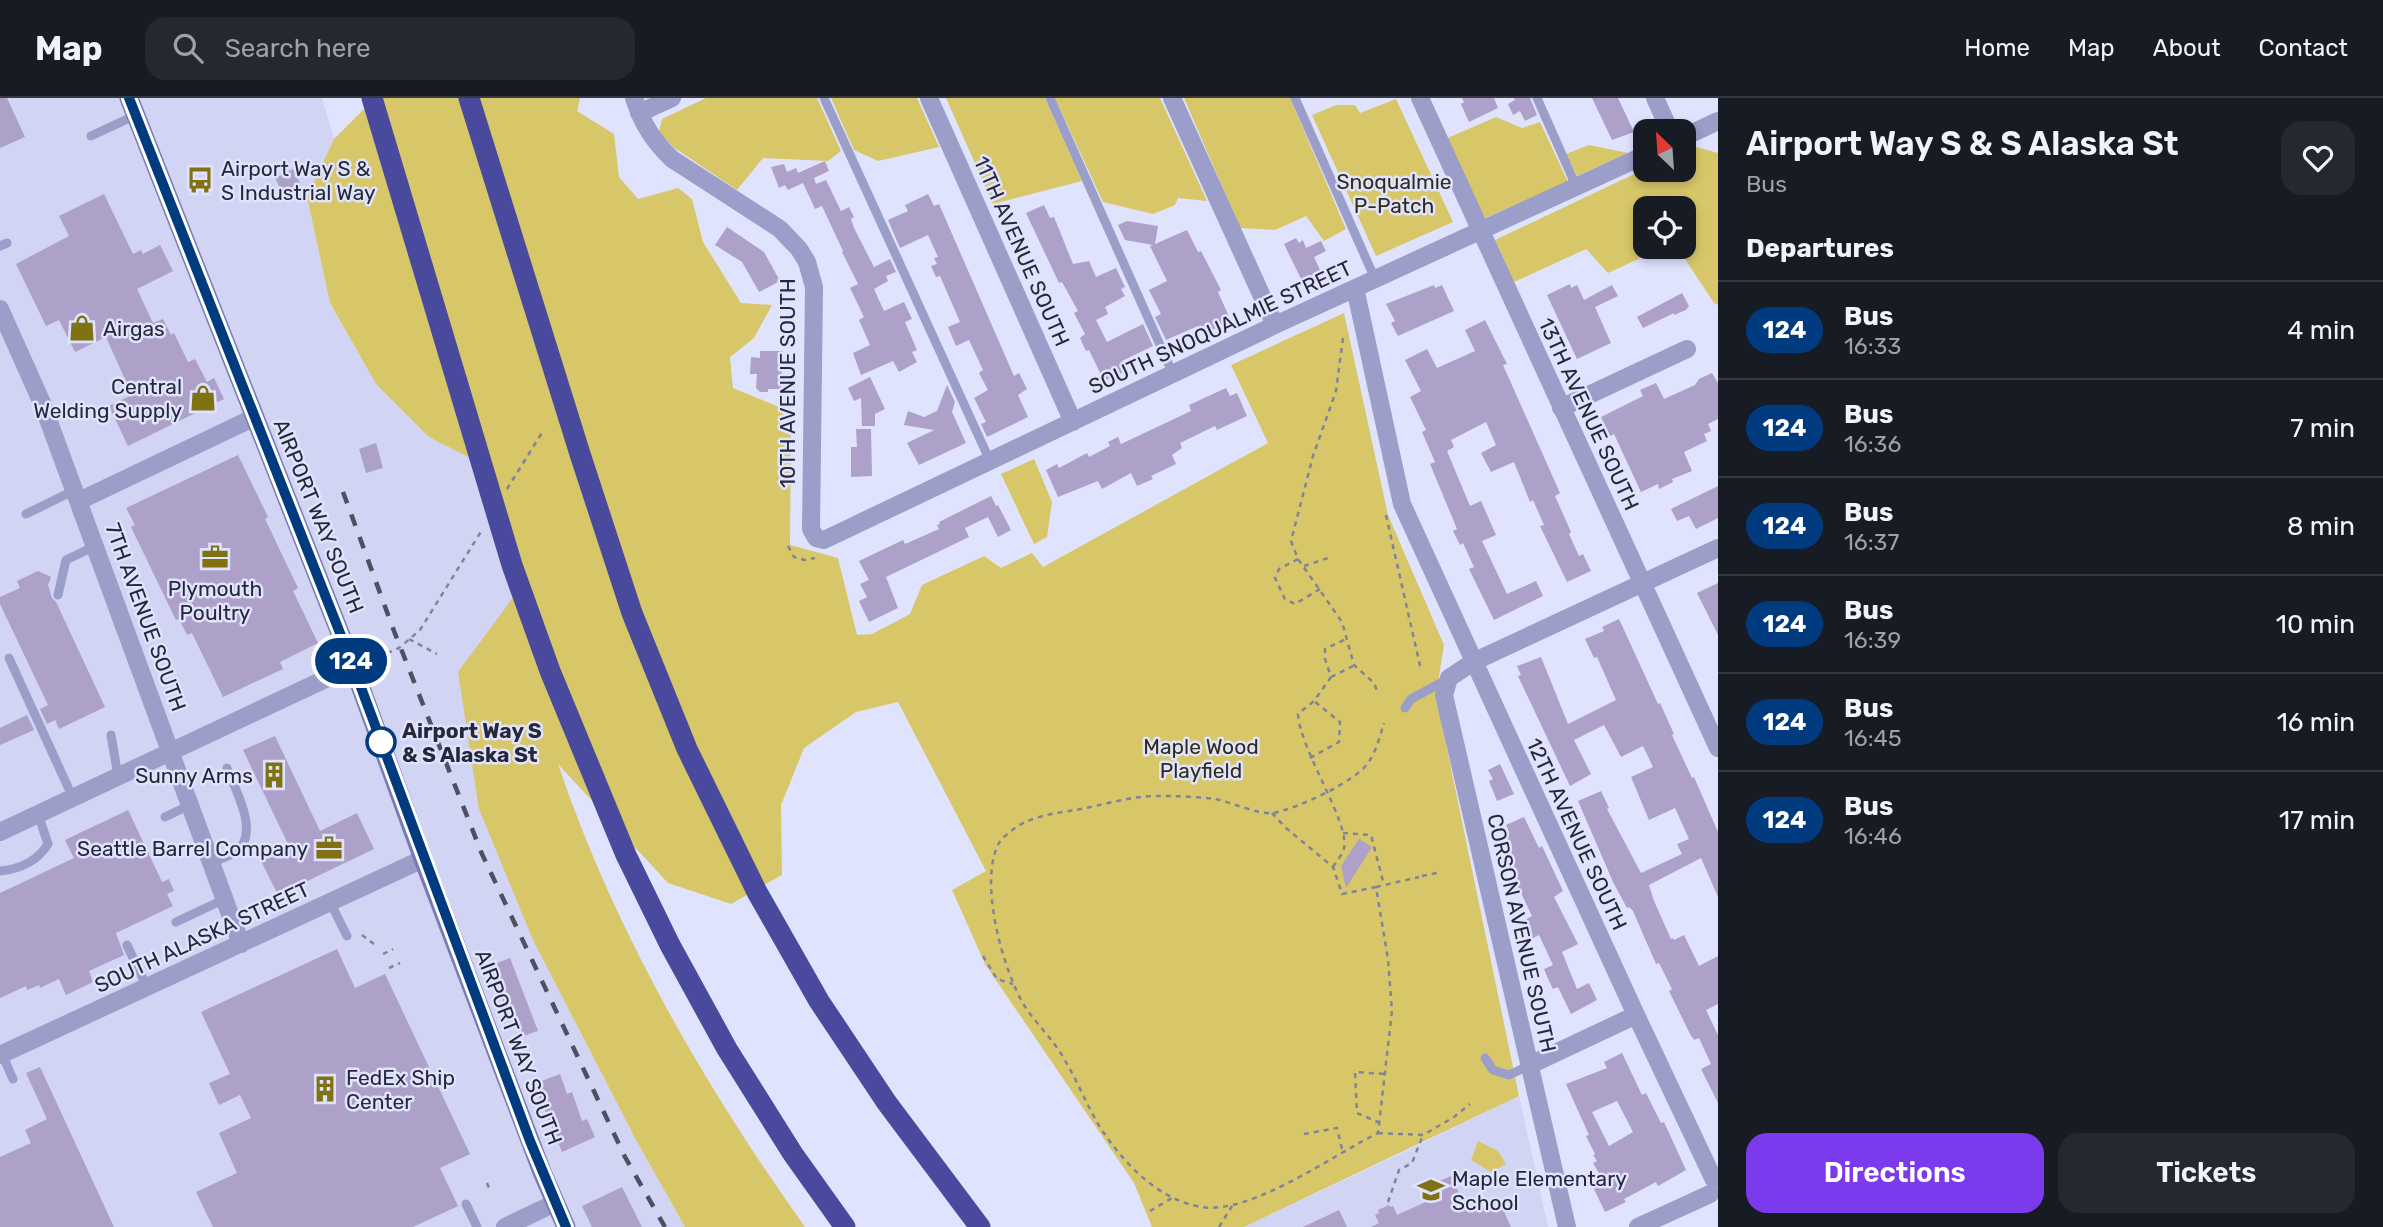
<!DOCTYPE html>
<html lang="en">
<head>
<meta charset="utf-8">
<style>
	:root { --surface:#171b24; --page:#242831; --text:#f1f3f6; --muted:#9ea1a6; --line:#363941; --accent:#7c3aed }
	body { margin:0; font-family:Rubik,sans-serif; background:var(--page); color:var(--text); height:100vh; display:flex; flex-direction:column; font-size:26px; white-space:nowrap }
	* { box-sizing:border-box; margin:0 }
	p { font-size:23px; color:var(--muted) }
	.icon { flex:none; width:38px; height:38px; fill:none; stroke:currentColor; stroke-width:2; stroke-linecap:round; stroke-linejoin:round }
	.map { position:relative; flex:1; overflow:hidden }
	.side { display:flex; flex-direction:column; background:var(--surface); width:665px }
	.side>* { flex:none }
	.badge { padding:0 14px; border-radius:23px; font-size:24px; line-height:46px }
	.needle { width:46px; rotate:335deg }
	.controls { position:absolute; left:1633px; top:21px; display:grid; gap:14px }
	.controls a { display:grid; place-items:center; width:63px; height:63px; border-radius:14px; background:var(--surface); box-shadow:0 4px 10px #0003; font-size:35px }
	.map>.badge { position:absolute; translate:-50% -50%; box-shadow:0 0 0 4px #fff }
	h2 { padding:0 28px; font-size:26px; line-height:63px }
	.round { display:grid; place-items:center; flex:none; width:74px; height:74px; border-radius:21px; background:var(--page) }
	.headline { display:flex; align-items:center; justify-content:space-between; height:119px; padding:0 28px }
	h1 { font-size:33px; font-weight:600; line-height:52px }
	.button { display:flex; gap:14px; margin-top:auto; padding:14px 28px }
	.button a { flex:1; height:80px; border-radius:21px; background:var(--accent); color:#fff; font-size:28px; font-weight:600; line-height:80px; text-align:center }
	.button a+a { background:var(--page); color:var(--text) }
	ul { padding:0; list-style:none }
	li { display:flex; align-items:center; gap:21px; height:98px; padding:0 28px; border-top:2px solid var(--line) }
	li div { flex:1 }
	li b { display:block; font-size:26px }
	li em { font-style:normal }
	li .badge { min-width:77px; font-weight:700; text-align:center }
	header { display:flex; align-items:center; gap:42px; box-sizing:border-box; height:98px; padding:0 35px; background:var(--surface); border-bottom:2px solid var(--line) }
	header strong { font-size:33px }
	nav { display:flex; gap:38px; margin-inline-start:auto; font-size:24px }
	.search { width:490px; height:63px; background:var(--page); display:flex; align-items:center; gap:18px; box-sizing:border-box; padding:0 24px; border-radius:21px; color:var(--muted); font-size:26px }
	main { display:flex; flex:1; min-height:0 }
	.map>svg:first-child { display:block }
</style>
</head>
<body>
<header>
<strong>Map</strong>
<div class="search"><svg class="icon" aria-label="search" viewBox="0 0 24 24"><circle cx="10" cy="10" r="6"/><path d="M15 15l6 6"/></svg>Search here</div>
<nav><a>Home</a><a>Map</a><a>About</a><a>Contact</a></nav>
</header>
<main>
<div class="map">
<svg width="1718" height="1129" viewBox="0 0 1718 1129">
	<rect width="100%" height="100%" fill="#e0e3fe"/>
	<path fill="#d1d4f2" d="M0,0H322L334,41L307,99L330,206L376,286L429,339L490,370L526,482L533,842L636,1042L685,1129H0Z
		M1519,998L1548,1129H1244L1402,1055Z"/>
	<path fill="#d7c769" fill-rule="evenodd" d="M375,0H580L577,13L614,36L619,79L638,101L678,90L692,101L703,144L741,205L772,207L754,240L730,259L733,290L791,314L790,447L838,460L857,537L872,536L910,516L922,487L984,458L1001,470L1032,455L1043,469L1268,345L1231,267L1344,215L1388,417L1444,547L1436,598L1519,998L1244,1129H1152L1134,1085L985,866L952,792L986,773L898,604L856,614L804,650L781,707L782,777L731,806L668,785L558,666C614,832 704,987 805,1129H685L636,1042L533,842L479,711L458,574L526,482L490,370L429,339L376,286L330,205L307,99L334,41Z
		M706,0H817L841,53L828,63L763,60L737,92L673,49L659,34L662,21Z
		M831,0H917L939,49L878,63L854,52Z
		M946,0H1045L1082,83L993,106Z
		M1055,0H1160L1207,103L1178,100L1175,107L1153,116L1103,104Z
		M1184,0H1290L1346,131L1324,143L1306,118L1275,132L1240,130Z
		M1396,1L1453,124L1376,158L1312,17L1336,7H1355L1360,15Z
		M1496,19L1522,30L1540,24L1568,84L1481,122L1443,42Z
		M1589,47L1628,55L1577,78L1566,56Z
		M1693,48L1718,55V207L1714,205L1681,155L1660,151L1608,175L1586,151L1514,184L1495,142L1645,71L1684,72V53ZM1645,110H1684V149H1645Z
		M1034,361L1052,404L1047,439L1034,446L1001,376Z
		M1478,1043L1498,1053L1506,1066L1491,1074L1471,1062Z"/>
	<path fill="#ada0c9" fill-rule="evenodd" d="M0,0H7L25,39L0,50Z
		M1462,0H1494L1498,10L1469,24L1461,6L1464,4Z
		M1514,0H1530L1537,17L1525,23L1520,13L1513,17L1508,6L1515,2Z
		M1592,0H1618L1634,34L1612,42Z
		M825,63L829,73L814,80L816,86L826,82L841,113L849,109L854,119L851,121L854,130L874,169L890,161L896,174L886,178L888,183L874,191L884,213L904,204L912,221L905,224L917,252L912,254L917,264L899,274L893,263L861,277L853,255L870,247L859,222L864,219L850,190L858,186L842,154L843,153L822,108L815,111L803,85L788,92L785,87L779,90L771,69L784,66L787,74L796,70L798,75Z
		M293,71L301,87L283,96L275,80Z
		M104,96L133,156L141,152L143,156L160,147L173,173L137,191L153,225L163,221L171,237L174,235L188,264L195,261L207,284L214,280L224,301L128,348L109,308L132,297L106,239L75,254L59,222L46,228L16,166L69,138L59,118Z
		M928,96L934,108L939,106L1014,278L1019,275L1027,291L1018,297L1028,319L987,339L981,326L986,324L974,300L988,292L979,275L983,272L969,242L956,248L948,229L960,224L940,178L936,179L931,168L937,166L934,160L938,159L928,137L900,150L888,122L908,113L905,107Z
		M1044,107L1050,120L1054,119L1073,166L1089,163L1096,179L1116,170L1125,189L1121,191L1125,198L1105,209L1108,216L1096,222L1107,244L1143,226L1153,248L1122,263L1126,273L1104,283L1089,252L1086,253L1080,240L1085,236L1074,215L1078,213L1062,184L1059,185L1026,115Z
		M1127,123L1158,128L1155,146L1187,132L1198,154L1201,153L1221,192L1218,194L1231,223L1204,236L1198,228L1166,242L1155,219L1161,216L1149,192L1167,183L1150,148L1153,147L1125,142L1118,127Z
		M727,129L764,154L780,183L759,194L742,164L715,147Z
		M1296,140L1299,145L1303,142L1306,150L1321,143L1326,153L1314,159L1325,183L1306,191L1284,146Z
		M1570,186L1571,190L1577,187L1584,202L1612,187L1618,198L1595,209L1611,245L1577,261L1547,197Z
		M1434,187L1435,190L1442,187L1454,213L1398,238L1391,225L1395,223L1386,206Z
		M1682,195L1689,208L1686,212L1674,217V215L1643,230L1637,219Z
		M1485,222L1507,266L1503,267L1560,395L1555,398L1571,434L1569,436L1579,458L1583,456L1591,473L1567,484L1540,428L1544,427L1533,402L1530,404L1514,364L1491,374L1481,355L1496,347L1486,324L1451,342L1454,349L1447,353L1470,408L1481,403L1496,437L1482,443L1507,496L1536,483L1543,498L1494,522L1469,471L1474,469L1463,445L1460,447L1453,433L1457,431L1430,366L1435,364L1422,334L1426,332L1410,299L1421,293L1405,262L1427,251L1437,270L1475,253L1465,232Z
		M760,253H783L781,291H768V294H760L756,290L757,276H750L751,259L760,260Z
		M1712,275L1718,285V321L1708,326L1711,333L1704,336L1707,343L1684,354L1692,373L1672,381L1673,384L1659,391L1658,386L1641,394L1614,336L1610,338L1601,319L1643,298L1640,292L1656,285L1664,301L1695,287L1699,281Z
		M870,279L885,311L875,316V328H862L861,300L854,303L848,290Z
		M947,287L955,304L952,314L966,345L919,367L907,345L934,332L904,327L908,313L924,319L937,313Z
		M1226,290L1230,298L1237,295L1247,318L1217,332L1215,328L1180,345L1182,350L1172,357L1176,366L1151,378L1153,381L1137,388L1131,375L1102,391L1098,383L1058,399L1046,372L1057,366L1059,370L1087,355L1089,359L1110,348L1108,344L1118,339L1121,346L1191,313L1189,307Z
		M856,331H871L872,378L851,379V349H857Z
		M376,345L383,370L366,375L359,351Z
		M238,357L268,419L265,421L298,490L293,493L318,545L280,564L283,571L223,599L192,535L187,537L179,521L176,522L131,429L135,427L126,410Z
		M1718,388V420L1696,431L1689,418L1677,423L1671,411Z
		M991,398L996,408L998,407L1011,432L998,439L988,419L965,430L969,439L886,479L898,510L869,524L859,503L867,499L860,486L869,482L859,463L903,442L905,446L939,431L937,427L940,426L939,424Z
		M38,473L51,479L48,487L52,500L56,504L105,609L59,631L55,622L47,626L40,611L48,607L0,506V499L20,490L17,483Z
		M1718,485V537L1697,495Z
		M1619,521L1658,606L1660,605L1674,636L1672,637L1692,680L1694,679L1718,734V799L1701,760L1649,787L1654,803L1671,841L1673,840L1674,842L1684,837L1699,868L1718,858V906L1706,912L1718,937V1005L1701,971L1711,966L1699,940L1694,942L1690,936L1669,893L1672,891L1659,865L1656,866L1633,813L1629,809L1627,810L1613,784L1578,703L1601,693L1609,710L1607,711L1641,775L1682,756L1677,746L1689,741L1675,710L1649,722L1631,679L1653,669L1643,648L1621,659L1604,627L1574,642L1591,676L1570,688L1518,578L1521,577L1517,568L1541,559L1568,626L1616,602L1597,559L1594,560L1585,541L1604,533L1602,529Z
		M27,617L34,632L0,647V630Z
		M275,638L320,733L357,715L374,751L278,797L260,761L289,748L243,652Z
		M1500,666L1514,696L1497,703L1489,683L1493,681L1488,672Z
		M128,712L162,784L169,781L174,793L167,796L173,808L116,835L124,857L89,873L93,884L66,897L59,881L40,890L39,887L27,892L26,888L0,900V795L74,760L65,742Z
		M1524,719L1539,750L1542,748L1563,793L1554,799L1578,846L1562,854L1577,891L1589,885L1597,902L1571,916L1558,889L1553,891L1549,883L1544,871L1553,867L1539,837L1526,844L1522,832L1526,830L1523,823L1532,818L1507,766L1514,763L1502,738L1509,734L1506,727Z
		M1359,741L1372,749L1346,790L1341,768Z
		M337,851L355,890L385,876L470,1056L440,1070L458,1108L413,1129H213L196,1094L237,1075L219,1035L251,1020L240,997L219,1007L209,985L230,976L201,914Z
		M510,860L538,933L523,938L511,906L505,908L489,868Z
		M1622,955L1642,997L1646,995L1661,1025L1664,1024L1686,1072L1658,1088L1656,1084L1624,1101L1626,1104L1605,1114L1593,1089L1604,1084L1593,1065L1597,1063L1593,1057L1595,1056L1586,1038L1589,1037L1566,986L1607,970L1604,964ZM1617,1003L1633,1034L1609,1048L1592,1014Z
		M40,969L114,1129H0V1059L31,1045L25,1032L47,1021L26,975Z
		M560,976L567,996L572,994L582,1023L587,1021L595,1039L562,1054L534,986Z
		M1451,1078L1467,1112L1481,1105L1485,1113L1500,1105L1511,1129H1371L1379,1125L1375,1117L1379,1115L1378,1112L1389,1107L1390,1109L1393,1108L1397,1117L1441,1097L1435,1085Z
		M622,1089L642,1129H592L582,1108Z
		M1339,1112L1347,1129H1303Z"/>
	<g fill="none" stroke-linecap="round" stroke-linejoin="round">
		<path stroke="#818499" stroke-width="2.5" stroke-dasharray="5 5" stroke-linecap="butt" d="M1343,240L1336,293L1313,358L1291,443L1298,461L1342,524L1354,567L1374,585L1377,593
			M507,391L543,333
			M1386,417L1421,572
			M788,448L794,459L805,462L815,460
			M1298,461L1279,471L1275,480L1285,501L1295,506L1320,491
			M1304,468L1331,459
			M409,541L437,556
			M378,559L399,550L420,532L482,432
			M1331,579L1353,568
			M1310,660L1339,644L1340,624L1314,603
			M1272,715L1286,730L1333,769L1342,796L1376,789L1388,861L1392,913L1378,1035C1333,1057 1251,1117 1201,1109C1157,1101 1125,1066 1101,1031C1087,1008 1077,982 1063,959C1052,940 1035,925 1024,907C1003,872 978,783 999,745C1001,741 1006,737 1010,734C1026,719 1055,715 1076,712C1104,707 1133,697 1161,698C1179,698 1198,699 1215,701C1231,704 1259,717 1273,715C1296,711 1355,684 1368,665C1376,654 1380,638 1384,625
			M1343,735L1371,737L1384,787
			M1333,769C1336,764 1343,756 1344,750C1350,725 1300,652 1298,616L1314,603L1331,579L1325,561V551L1346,541
			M1422,778L1441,774
			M1376,789L1419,779
			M362,837L374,846
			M383,856L393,851
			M983,858L997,881L1013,886
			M389,870L400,865
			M1380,1025L1357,1015L1355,974L1385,976
			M1378,1035L1423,1037L1454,1019L1470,1006
			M1304,1036L1337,1030L1343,1055
			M487,1085L490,1093
			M1388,1104L1399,1072L1412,1065L1423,1037
			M1150,1113L1172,1100
			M1219,1129L1232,1108"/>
		<path stroke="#9a9ec8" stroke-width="9" d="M824,0L990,363
			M1050,0L1173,276
			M1295,0L1375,181
			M1537,0L1576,88
			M91,38L136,17
			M0,148L7,145
			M26,416L75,392
			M58,497L66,462L95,448
			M9,560L73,700
			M1405,610L1411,601L1448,581
			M111,637L118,678
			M165,719L190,707
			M211,765C219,761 230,758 237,753C260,735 235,691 227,670
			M0,773C20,771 37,764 48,746L38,716
			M330,804L347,838
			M176,824L225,801
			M127,847L147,889
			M2,956L13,981
			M1485,960L1493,972L1509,977L1530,967
			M466,1106L477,1129"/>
		<path stroke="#9a9ec8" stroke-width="18" d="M634,0C642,25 653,43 672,61L780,131L799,151L807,164L814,189L811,431L816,440L824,442L1275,227L1645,57
			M929,0L1073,324
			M1172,0L1275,227
			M1420,0L1718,650
			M1655,0L1670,33
			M639,15L672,0
			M1684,39L1718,23
			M1355,190L1402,406L1636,917L1714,1082
			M0,211L42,305L241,846
			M1561,310L1687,251
			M79,403L255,319
			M0,734L353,568
			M0,957L423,761
			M1530,967L1636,917
			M505,1129L555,1105
			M1567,1129L1444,597L1449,580L1473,564L1718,450
			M1638,1129L1710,1096"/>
		<path stroke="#767bb7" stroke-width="19" d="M129,0L353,568L423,761L542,1074L566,1129"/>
		<path stroke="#49499e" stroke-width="21" d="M372,0L512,467L550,573L626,757L670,847L727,951L793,1056L845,1129
			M469,0L580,356L632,515L687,651L757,794L819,903L887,1005L980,1129"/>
		<path stroke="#4d5062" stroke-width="4.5" stroke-dasharray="12 12" stroke-linecap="butt" d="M343,394L394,533L482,756L625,1059L665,1129"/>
	</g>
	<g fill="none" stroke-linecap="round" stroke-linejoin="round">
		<g stroke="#fff" stroke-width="16">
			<path id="line" d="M129,0L353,568L530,1043L566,1129"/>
		</g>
		<use href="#line" stroke="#003b80" stroke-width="10"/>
	</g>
	<defs>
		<g id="bus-bare" transform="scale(2.1)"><path d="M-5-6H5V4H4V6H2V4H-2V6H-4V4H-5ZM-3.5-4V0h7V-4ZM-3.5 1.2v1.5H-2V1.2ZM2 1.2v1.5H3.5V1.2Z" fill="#807112" stroke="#e0e3fe" stroke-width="2.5" paint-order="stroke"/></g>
		<g id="shop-bare" transform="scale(2.1)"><path d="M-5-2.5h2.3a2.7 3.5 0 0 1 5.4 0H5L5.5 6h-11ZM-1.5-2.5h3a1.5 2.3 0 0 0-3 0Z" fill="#807112" stroke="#e0e3fe" stroke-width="2.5" paint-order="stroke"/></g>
		<g id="office-bare" transform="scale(2.1)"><path d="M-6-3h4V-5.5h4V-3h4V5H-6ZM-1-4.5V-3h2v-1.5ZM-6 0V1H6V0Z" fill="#807112" stroke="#e0e3fe" stroke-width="2.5" paint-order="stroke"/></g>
		<g id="building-bare" transform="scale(2.1)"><path d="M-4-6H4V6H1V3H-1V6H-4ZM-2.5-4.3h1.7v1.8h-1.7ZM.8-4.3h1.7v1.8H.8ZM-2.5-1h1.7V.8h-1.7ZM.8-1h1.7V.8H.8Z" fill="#807112" stroke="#e0e3fe" stroke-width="2.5" paint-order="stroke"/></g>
		<g id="school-bare" transform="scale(2.1)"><path d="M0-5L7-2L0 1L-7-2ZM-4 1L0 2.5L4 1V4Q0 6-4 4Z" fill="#807112" stroke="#e0e3fe" stroke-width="2.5" paint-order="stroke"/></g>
	</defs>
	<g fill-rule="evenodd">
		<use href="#bus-bare" x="200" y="82"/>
		<use href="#shop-bare" x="82" y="230"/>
		<use href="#shop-bare" x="203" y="300"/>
		<use href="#office-bare" x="215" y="459"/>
		<use href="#building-bare" x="274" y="677"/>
		<use href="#office-bare" x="329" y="750"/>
		<use href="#building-bare" x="325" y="991"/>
		<use href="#school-bare" x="1431" y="1092"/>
	</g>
	<circle fill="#fff" stroke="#003b80" stroke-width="3.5" cx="381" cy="644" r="14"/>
	<g text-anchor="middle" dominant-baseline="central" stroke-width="5" stroke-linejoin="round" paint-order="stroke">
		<g font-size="21" fill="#262838" stroke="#e0e3fe" text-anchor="start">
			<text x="221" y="70">Airport Way S &amp;<tspan x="221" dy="24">S Industrial Way</tspan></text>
			<text x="103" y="230">Airgas</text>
			<text x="182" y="288" text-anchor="end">Central<tspan x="182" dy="24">Welding Supply</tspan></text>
			<text x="215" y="490" text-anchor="middle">Plymouth<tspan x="215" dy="24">Poultry</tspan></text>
			<text x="253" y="677" text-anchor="end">Sunny Arms</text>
			<text x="308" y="750" text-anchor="end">Seattle Barrel Company</text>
			<text x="346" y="979">FedEx Ship<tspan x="346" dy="24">Center</tspan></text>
			<text x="1452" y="1080">Maple Elementary<tspan x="1452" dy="24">School</tspan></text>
		</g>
		<g font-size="21" fill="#302c19" stroke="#e0e3fe">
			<text x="1394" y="83">Snoqualmie<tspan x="1394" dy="24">P-Patch</tspan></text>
			<text x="1201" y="648">Maple Wood<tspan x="1201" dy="24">Playfield</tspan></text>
		</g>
		<g font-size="21" fill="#262838" stroke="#e0e3fe">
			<text transform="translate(1022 153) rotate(66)">11TH AVENUE SOUTH</text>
			<text transform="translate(1220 229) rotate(-25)">SOUTH SNOQUALMIE STREET</text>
			<text transform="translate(787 285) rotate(-90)">10TH AVENUE SOUTH</text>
			<text transform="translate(1589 316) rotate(65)">13TH AVENUE SOUTH</text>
			<text transform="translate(319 418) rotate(68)">AIRPORT WAY SOUTH</text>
			<text transform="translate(146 519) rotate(70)">7TH AVENUE SOUTH</text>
			<text transform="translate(1577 736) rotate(65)">12TH AVENUE SOUTH</text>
			<text transform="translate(1522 835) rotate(77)">CORSON AVENUE SOUTH</text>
			<text transform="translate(202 839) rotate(-25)">SOUTH ALASKA STREET</text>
			<text transform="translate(519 949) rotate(69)">AIRPORT WAY SOUTH</text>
		</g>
		<g font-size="21" font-weight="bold" fill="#262838" stroke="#e0e3fe" text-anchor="start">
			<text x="402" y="632">Airport Way S<tspan x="402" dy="24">&amp; S Alaska St</tspan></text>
		</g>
	</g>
</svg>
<div class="controls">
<a><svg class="needle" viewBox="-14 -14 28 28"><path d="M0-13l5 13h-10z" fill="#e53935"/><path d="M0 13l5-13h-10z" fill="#9ea1a6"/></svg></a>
<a><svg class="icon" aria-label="locate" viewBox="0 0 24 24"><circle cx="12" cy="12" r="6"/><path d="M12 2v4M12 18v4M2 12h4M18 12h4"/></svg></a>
</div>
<b class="badge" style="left:351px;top:563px;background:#003b80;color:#fff">124</b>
</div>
<section class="side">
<div class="headline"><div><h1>Airport Way S &amp; S Alaska St</h1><p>Bus</p></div><a class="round"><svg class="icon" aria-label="heart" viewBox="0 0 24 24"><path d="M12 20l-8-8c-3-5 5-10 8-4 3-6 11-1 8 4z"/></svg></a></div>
<h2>Departures</h2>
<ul>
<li><span class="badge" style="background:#003b80;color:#fff">124</span><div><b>Bus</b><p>16:33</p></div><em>4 min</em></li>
<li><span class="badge" style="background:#003b80;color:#fff">124</span><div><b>Bus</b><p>16:36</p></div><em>7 min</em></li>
<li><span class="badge" style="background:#003b80;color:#fff">124</span><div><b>Bus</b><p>16:37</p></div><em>8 min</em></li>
<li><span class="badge" style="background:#003b80;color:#fff">124</span><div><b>Bus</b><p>16:39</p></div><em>10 min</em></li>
<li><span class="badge" style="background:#003b80;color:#fff">124</span><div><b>Bus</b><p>16:45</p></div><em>16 min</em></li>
<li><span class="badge" style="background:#003b80;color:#fff">124</span><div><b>Bus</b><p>16:46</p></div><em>17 min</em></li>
</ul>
<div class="button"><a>Directions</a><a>Tickets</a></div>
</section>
</main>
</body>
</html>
